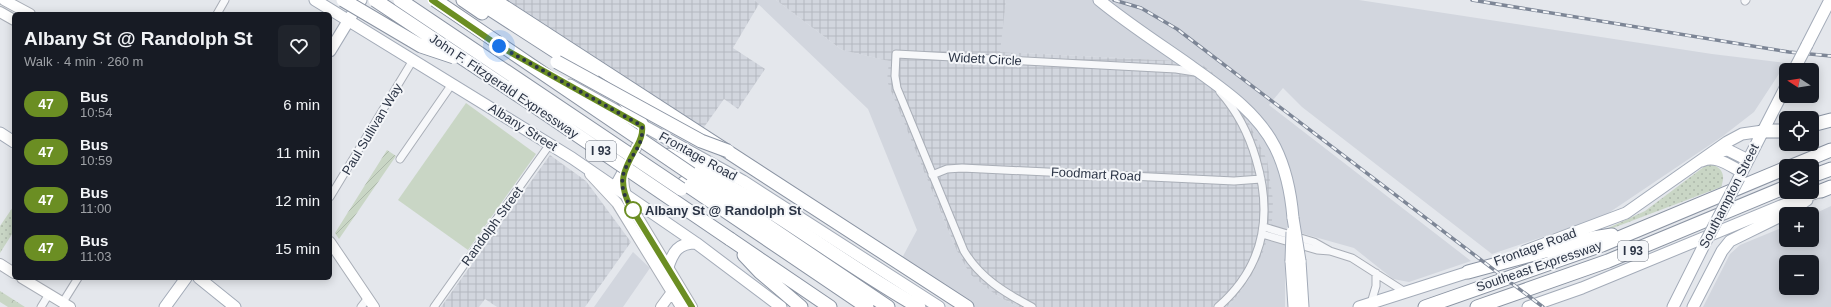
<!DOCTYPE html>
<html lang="en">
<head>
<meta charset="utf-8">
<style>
	:root { --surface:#171b24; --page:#20242c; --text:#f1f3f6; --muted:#9ea1a6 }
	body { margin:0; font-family:Helvetica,sans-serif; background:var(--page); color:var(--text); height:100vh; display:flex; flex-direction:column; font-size:15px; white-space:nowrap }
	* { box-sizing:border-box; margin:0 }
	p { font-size:13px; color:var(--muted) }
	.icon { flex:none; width:22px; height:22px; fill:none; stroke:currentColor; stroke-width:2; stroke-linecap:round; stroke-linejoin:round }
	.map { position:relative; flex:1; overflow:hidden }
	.panel { position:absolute; left:12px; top:12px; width:320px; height:268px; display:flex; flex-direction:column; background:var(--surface); border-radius:6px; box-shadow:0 2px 10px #0003 }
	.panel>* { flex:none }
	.badge { padding:0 8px; border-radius:13px; font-size:14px; line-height:26px }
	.needle { width:26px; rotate:282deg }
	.controls { position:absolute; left:1779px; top:63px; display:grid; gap:8px }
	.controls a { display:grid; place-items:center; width:40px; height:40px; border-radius:6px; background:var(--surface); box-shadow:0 2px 10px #0003; font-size:20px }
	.you { position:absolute; width:20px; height:20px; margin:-10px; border:3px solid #fff; border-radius:50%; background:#1a73e8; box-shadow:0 0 0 6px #1a73e833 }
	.map>.badge { position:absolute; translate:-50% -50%; box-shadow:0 0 0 2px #fff }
	.round { display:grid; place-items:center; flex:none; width:42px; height:42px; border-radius:6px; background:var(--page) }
	.headline { display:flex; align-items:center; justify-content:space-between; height:68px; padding:0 12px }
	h1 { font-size:19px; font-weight:800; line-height:30px }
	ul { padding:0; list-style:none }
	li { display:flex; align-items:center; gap:12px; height:48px; padding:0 12px }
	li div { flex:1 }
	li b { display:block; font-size:15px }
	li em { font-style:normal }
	li .badge { min-width:44px; font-weight:700; text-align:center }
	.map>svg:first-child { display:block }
</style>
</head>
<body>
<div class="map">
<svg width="1831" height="307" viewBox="0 0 1831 307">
	<defs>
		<pattern id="industrial-grid" width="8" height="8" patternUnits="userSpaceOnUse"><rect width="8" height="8" fill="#d2d6de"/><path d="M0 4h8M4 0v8" fill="none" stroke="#b4b8c0"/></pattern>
		<pattern id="grass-dots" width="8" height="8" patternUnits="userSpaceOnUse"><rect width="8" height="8" fill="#c9d6c5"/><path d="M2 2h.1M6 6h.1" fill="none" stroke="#adb8ab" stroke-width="1.8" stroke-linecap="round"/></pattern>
		<pattern id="park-crowns" width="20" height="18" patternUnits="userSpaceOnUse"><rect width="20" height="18" fill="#c9d6c5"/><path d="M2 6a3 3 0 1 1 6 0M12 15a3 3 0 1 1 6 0" fill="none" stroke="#adb8ab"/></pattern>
		<pattern id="garden-furrows" width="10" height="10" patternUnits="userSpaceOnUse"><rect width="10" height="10" fill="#c9d6c5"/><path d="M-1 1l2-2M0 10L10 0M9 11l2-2" fill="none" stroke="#adb8ab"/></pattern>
	</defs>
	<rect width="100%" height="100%" fill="#e4e7ec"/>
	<path fill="#d2d6de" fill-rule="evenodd" d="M754,0H776L842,50L890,61L939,208L956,249L996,295L1018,307H975L902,258L917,230L868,109Z
		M1006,0H1359L1712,54L1786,63L1754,112L1723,136L1604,216L1492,254L1302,107L1283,88L1269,105L1471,261L1409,282L1393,279L1354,248L1304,234L1287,227L1285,256V307H1227L1238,295L1251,276L1212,72L1199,62L999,52Z
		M1831,206V307H1703L1730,254L1740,245L1786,226V240H1812V215ZM1786,262H1812V288H1786Z
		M633,252L650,268L623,307H594Z"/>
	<path fill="url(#industrial-grid)" d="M501,0H754L759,4L733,48L765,69L738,109L724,99L702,130Z
		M776,0H1006L1000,52L1199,62L1212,72L1245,115L1267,160L1273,200L1272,221L1264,250L1251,276L1238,295L1227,307H1018L996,295L970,274L956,249L887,81L889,61L842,50Z
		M550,155L586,181L631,242L585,307H497L485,299L479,307H441Z"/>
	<path fill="url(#grass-dots)" d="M1710,164C1722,167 1726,175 1721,187L1605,231L1604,230L1645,211L1705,166Z
		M13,207L14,231L0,253V226Z"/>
	<path fill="url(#park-crowns)" d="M0,291L25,307H8L0,302Z"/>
	<path fill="url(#garden-furrows)" d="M387,150L396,156L339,239L335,233Z"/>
	<path fill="#c9d6c5" d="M466,103L536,154L468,250L398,200Z"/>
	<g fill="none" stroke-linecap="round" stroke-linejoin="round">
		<g stroke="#a9aeb7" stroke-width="9">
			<path id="street" d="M1745,1L1746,0
				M217,14L225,0
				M400,159L452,84
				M932,175L947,169L962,168L1234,181L1261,179
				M330,197L413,60
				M1264,227L1314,242L1330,251
				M1262,234L1317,250L1330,251L1352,258L1405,292
				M63,302L78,278
				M1371,303L1376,286V273
				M41,307L49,294
				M361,307L368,298
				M434,307L550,144
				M1032,307C1005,293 980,278 964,251L897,88L895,76L896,54L1176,69L1195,72
				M1218,307C1264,267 1273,216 1256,159C1249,135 1237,111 1220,92"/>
		</g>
		<g stroke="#a9aeb7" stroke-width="12">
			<path id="secondary" d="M4,0L30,14
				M0,12L14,20
				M642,125C643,133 641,139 637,146C624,170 617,180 631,206L692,307
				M590,174L617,203L681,307
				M330,242L374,307
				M0,264L14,273
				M22,278L70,307
				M661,307L672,292"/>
		</g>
		<g stroke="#a3abb8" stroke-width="13">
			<path id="primary" d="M315,0L572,158L696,243L781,307
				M1099,0C1127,23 1158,43 1188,64C1221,88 1256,110 1275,147C1286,169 1291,194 1293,218
				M1807,45L1830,0
				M330,51L361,0
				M570,85L743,181L939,307
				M0,133L14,142
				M1713,152L1728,150L1748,160
				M1702,161C1715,154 1730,166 1742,172
				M1739,178L1786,86
				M615,187L625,169
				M1525,251L1626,213L1727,142L1742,134L1763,131
				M1291,261L1294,307
				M1300,261L1303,307
				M668,267C673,252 678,243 696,243
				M199,278L235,307
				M165,307L186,278
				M1359,307L1475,270
				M1528,307L1582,288L1788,203L1821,191
				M1673,307L1704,245
				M1693,307L1722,251L1730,241L1791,211L1807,200"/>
		</g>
		<g stroke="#8b94a3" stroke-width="15">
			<path id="highway" d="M463,0L482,13
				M476,0L592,75
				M494,0L967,307
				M622,98L636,114L642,125
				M1812,125L1831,120
				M1763,131H1786
				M669,155C758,195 834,259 919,307
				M1792,166L1831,150
				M691,174L888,307
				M1812,176L1831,169
				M684,183L867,307
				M1821,191L1831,187
				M730,239L830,307
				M744,255L760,272L801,307
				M1468,272L1593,238L1612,235
				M1425,307L1602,245L1786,168
				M1477,307L1608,261L1786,187"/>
		</g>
		<use href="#street" stroke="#f7f8fa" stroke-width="7"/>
		<use href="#secondary" stroke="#fff" stroke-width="10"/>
		<use href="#primary" stroke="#fff" stroke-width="11"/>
		<use href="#highway" stroke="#fff" stroke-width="13"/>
		<g stroke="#7d8696" stroke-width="3.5">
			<path id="rail" d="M1114,0L1141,8L1177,29L1543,307
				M1472,0L1789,52L1831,56"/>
		</g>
		<use href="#rail" stroke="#f4f6f9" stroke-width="2" stroke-dasharray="6" stroke-linecap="butt"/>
		<g stroke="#a3abb8" stroke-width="13" stroke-linecap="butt">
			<path id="primary-bridge" d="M1794,70L1807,45
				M1293,218L1300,261
				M1704,245L1739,178
				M1291,261L1292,232"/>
		</g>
		<g stroke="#8b94a3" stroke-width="15" stroke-linecap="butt">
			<path id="highway-bridge" d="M343,0L421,46L454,57
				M375,0L530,103L730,239
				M400,0L681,189
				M435,0L691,174
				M557,62L701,141L728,151"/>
		</g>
		<use href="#primary-bridge" stroke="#fff" stroke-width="11"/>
		<use href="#highway-bridge" stroke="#fff" stroke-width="13"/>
	</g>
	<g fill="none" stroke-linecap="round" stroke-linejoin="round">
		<g stroke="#fff" stroke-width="9">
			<path id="line" d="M432,0L499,46L642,126C643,133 641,139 637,146C624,170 617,180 630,206L692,307"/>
		</g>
		<use href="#line" stroke="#6b8e23" stroke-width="6"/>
		<path stroke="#2b3445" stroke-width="4" stroke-dasharray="0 7.2" d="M499,46L642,126C646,158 603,167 633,210"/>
	</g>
	<circle fill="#fff" stroke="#6b8e23" stroke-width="2" cx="633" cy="210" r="8"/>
	<g text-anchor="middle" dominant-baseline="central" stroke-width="4" stroke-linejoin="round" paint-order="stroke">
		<g fill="#f4f6f9" stroke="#676e7b" stroke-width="1">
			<rect x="586" y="141" width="30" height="20" rx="3"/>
			<rect x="1618" y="241" width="30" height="20" rx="3"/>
		</g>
		<g font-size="12" font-weight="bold" fill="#2b3445">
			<text x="601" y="151">I 93</text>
			<text x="1633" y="251">I 93</text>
		</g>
		<g font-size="13" fill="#2b3445" stroke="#f4f6f9">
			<text transform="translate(985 59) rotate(3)">Widett Circle</text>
			<text transform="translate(504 86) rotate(34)">John F. Fitzgerald Expressway</text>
			<text transform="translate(523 127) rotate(32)">Albany Street</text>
			<text transform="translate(372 129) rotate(-59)">Paul Sullivan Way</text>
			<text transform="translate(698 156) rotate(29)">Frontage Road</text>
			<text transform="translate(1096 174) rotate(3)">Foodmart Road</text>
			<text transform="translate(1729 196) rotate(-63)">Southampton Street</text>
			<text transform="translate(492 226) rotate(-54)">Randolph Street</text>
			<text transform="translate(1535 247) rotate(-20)">Frontage Road</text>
			<text transform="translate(1539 266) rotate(-19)">Southeast Expressway</text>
		</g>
		<g font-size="13" font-weight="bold" fill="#2b3445" stroke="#f4f6f9" text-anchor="start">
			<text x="645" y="210">Albany St @ Randolph St</text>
		</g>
	</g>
</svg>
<div class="controls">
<a><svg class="needle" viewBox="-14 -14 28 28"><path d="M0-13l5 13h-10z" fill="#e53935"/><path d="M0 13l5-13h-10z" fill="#9ea1a6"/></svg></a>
<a><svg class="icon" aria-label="locate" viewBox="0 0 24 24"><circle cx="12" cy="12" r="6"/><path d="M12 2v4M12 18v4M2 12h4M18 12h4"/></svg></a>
<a><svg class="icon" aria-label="layers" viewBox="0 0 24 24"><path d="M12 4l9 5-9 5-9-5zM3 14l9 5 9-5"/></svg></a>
<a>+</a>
<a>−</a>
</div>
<div class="you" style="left:499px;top:46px"></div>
<section class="panel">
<div class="headline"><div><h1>Albany St @ Randolph St</h1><p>Walk · 4 min · 260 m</p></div><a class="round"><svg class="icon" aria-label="heart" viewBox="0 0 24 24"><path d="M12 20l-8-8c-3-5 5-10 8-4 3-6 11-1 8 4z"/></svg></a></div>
<ul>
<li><span class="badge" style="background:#6b8e23;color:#fff">47</span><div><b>Bus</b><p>10:54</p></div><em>6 min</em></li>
<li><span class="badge" style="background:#6b8e23;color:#fff">47</span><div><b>Bus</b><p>10:59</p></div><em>11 min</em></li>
<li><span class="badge" style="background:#6b8e23;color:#fff">47</span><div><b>Bus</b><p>11:00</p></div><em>12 min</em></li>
<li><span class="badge" style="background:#6b8e23;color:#fff">47</span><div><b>Bus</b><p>11:03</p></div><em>15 min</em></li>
</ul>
</section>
</div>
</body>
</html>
